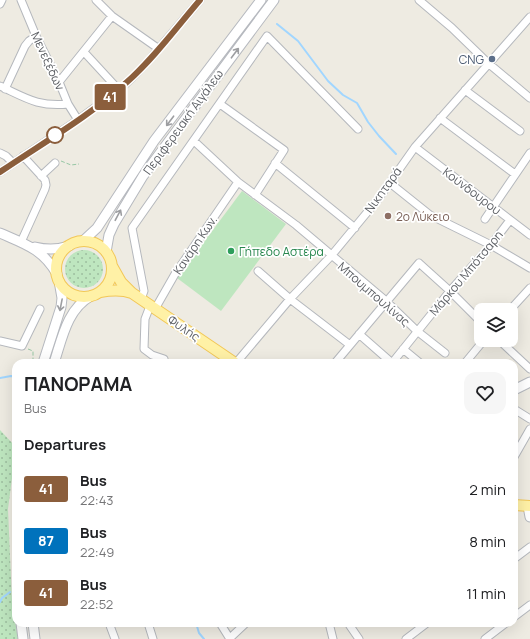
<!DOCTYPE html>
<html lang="en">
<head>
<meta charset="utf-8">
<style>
	:root { --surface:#fff; --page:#f6f6f6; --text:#202124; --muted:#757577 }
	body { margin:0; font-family:Manrope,sans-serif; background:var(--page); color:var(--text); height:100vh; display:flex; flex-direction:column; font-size:15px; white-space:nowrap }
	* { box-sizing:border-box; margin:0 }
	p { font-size:13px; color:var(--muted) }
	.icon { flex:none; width:22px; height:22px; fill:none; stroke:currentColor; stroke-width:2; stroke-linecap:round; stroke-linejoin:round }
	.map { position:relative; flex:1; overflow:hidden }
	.details { position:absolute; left:12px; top:359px; width:506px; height:268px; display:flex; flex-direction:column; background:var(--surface); border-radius:12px; box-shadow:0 4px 16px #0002 }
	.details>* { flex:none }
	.badge { padding:0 8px; border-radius:3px; font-size:14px; line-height:26px }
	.fabs { position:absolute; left:474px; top:303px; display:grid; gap:8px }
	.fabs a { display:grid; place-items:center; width:44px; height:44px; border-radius:8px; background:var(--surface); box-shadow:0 4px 16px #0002; font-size:20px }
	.map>.badge { position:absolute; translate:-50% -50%; box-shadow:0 0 0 2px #fff }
	h2 { padding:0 12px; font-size:15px; line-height:36px }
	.round { display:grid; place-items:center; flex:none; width:42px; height:42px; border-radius:12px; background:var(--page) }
	.summary { display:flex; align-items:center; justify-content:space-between; height:68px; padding:0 12px }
	h1 { font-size:19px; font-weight:700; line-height:30px }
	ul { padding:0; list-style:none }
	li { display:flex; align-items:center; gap:12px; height:52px; padding:0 12px }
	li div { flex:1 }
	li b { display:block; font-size:15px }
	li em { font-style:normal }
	li .badge { min-width:44px; font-weight:700; text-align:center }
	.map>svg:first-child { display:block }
</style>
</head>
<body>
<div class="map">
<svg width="530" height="639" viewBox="0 0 530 639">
	<defs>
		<pattern id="grass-dots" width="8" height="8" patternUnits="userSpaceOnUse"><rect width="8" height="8" fill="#bee6bf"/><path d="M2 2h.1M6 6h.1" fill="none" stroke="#9dbe9f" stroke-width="1.8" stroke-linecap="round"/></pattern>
	</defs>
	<rect width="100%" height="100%" fill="#eeebe2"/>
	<path fill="url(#grass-dots)" d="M65 269a19 19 0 1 1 38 0a19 19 0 1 1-38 0Z
		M0,430L16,447L8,509L12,602L18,639H0Z"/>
	<path fill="#bee6bf" d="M242,191L286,224L221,311L177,278Z"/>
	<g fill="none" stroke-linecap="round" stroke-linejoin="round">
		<path stroke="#a1d6ff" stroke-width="2" d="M277,24L298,41L328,81L343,95L357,103L368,122L379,136L396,154
			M0,378L11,376L16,377
			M0,602L2,598L10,592
			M196,623L199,633L204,639"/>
		<g stroke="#b5b8bd" stroke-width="9">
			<path id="street" d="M21,0L36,36L59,82L68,104L78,120
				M96,0L112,16L159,49
				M419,0L452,28L488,63L530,98
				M0,4L2,0
				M84,52L119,90
				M59,82L112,16
				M0,86C26,98 38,107 68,104
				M5,89L25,46L29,41L36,36
				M465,90L520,131
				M220,104L284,150L255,195
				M440,118L515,174
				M194,141L238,182L296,225L386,301L417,331L445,353
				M415,147L530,235
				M0,153L6,156L13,163
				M275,163L355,228
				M0,172L78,120L119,90L136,74L151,58L200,0
				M41,176L55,163
				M390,183L430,215L491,245L530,268
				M485,219L530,153
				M21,242L45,189L46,185L45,180L23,156
				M258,271L290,299L350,345
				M141,299L144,291L132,228L267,36L358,129
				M150,306L145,319L144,349L152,355L164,359
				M155,309L175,274L238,182
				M510,310L530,288
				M359,334L392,363
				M499,340L530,369
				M0,341L22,346L40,309
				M403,349L420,363
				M236,363L290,299L331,256L379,198L415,147L530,17
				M335,363L419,263L450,291L481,322
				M392,363L450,291L491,245L510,220
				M465,363L484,340
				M514,409L530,419
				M514,457L530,429
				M514,559L530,547
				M514,617L530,605
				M109,623L115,639
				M148,623L153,639
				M220,623L230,639
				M329,623L333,639
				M348,623L359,639
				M230,638L246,623
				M406,639L427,623
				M485,639L506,623"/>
		</g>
		<g stroke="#b6b9bf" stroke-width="11">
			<path id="secondary" d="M0,233C25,244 43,249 57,274
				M83,241L97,228L154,141L261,0
				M35,247C47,250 57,250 69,246
				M106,252L109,235L114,224L143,176L274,0
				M43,363L61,307L62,298L59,281
				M54,363C62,339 67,309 91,296
				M514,390L530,382
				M528,506L530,517
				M21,623L23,639
				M33,623L35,639"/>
		</g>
		<g stroke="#f2c757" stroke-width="12">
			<path id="primary" d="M56 269a28 28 0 1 1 56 0a28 28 0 1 1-56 0Z
				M112,266L121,282L132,293L235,363
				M100,292C111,290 121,289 132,293
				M514,505L530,506"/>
		</g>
		<path stroke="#97c7a5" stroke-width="1" stroke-dasharray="4 2" stroke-linecap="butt" d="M61,161L71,165L79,164
			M28,349L33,351V363"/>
		<use href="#street" stroke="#fff" stroke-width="7"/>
		<use href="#secondary" stroke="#fff" stroke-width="9"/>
		<use href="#primary" stroke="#fff1a6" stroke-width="10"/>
	</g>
	<defs><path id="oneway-shaft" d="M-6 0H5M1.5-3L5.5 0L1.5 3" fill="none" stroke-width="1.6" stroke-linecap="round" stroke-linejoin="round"/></defs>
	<g stroke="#9d9ea1">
		<use href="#oneway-shaft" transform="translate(235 53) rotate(-53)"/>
		<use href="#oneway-shaft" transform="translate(170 121) rotate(127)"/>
		<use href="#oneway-shaft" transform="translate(118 215) rotate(-62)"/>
		<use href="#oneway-shaft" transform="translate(61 305) rotate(101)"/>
	</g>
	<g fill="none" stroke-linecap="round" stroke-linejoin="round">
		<g stroke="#fff" stroke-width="9">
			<path id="line" d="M0,172C41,144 90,116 127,82C154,58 176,28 200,0"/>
		</g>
		<use href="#line" stroke="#8b5e3c" stroke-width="6"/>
	</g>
	<circle fill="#5c6f8a" stroke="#fff" stroke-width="1.5" cx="492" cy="59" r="4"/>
	<circle fill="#fff" stroke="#8b5e3c" stroke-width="2" cx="55" cy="135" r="8"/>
	<circle fill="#8d6e63" stroke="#fff" stroke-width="1.5" cx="388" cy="216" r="4"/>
	<circle fill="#2e9e5b" stroke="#fff" stroke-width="1.5" cx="231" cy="251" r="4"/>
	<g text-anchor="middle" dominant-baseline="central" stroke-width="3.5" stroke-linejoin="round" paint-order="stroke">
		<g font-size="12" fill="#4e5e75" stroke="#fff" text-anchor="end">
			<text x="484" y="59">CNG</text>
		</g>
		<g font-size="12" fill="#5b5e63" stroke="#fff">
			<text transform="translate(48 61) rotate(65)">Μενεξέδων</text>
			<text transform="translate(183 122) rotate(-54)">Περιφερειακή Αιγάλεω</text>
			<text transform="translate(383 190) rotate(-54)">Νικηταρά</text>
			<text transform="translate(472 191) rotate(37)">Κούνδουρου</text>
			<text transform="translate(195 245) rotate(-56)">Κανάρη Κων.</text>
			<text transform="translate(466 273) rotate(-50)">Μάρκου Μπότσαρη</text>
			<text transform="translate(374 294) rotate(41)">Μπουμπουλίνας</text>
			<text transform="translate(184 328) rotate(34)">Φυλής</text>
		</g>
		<g font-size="12" fill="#785e54" stroke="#fff" text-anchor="start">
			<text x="396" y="216">2ο Λύκειο</text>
		</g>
		<g font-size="12" fill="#27864d" stroke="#fff" text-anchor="start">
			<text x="239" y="251">Γήπεδο Αστέρα</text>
		</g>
	</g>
</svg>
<div class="fabs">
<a><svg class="icon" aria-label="layers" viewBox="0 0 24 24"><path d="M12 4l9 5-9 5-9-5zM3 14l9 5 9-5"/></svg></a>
</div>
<b class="badge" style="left:110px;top:97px;background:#8b5e3c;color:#fff">41</b>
<section class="details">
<div class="summary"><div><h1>ΠΑΝΟΡΑΜΑ</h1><p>Bus</p></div><a class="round"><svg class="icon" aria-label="heart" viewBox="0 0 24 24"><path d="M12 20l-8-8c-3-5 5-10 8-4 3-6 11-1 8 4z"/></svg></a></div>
<h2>Departures</h2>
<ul>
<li><span class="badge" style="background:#8b5e3c;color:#fff">41</span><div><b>Bus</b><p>22:43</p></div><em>2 min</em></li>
<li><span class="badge" style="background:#0072bc;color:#fff">87</span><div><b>Bus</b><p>22:49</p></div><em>8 min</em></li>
<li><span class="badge" style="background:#8b5e3c;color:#fff">41</span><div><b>Bus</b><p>22:52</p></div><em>11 min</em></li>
</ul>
</section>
</div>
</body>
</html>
